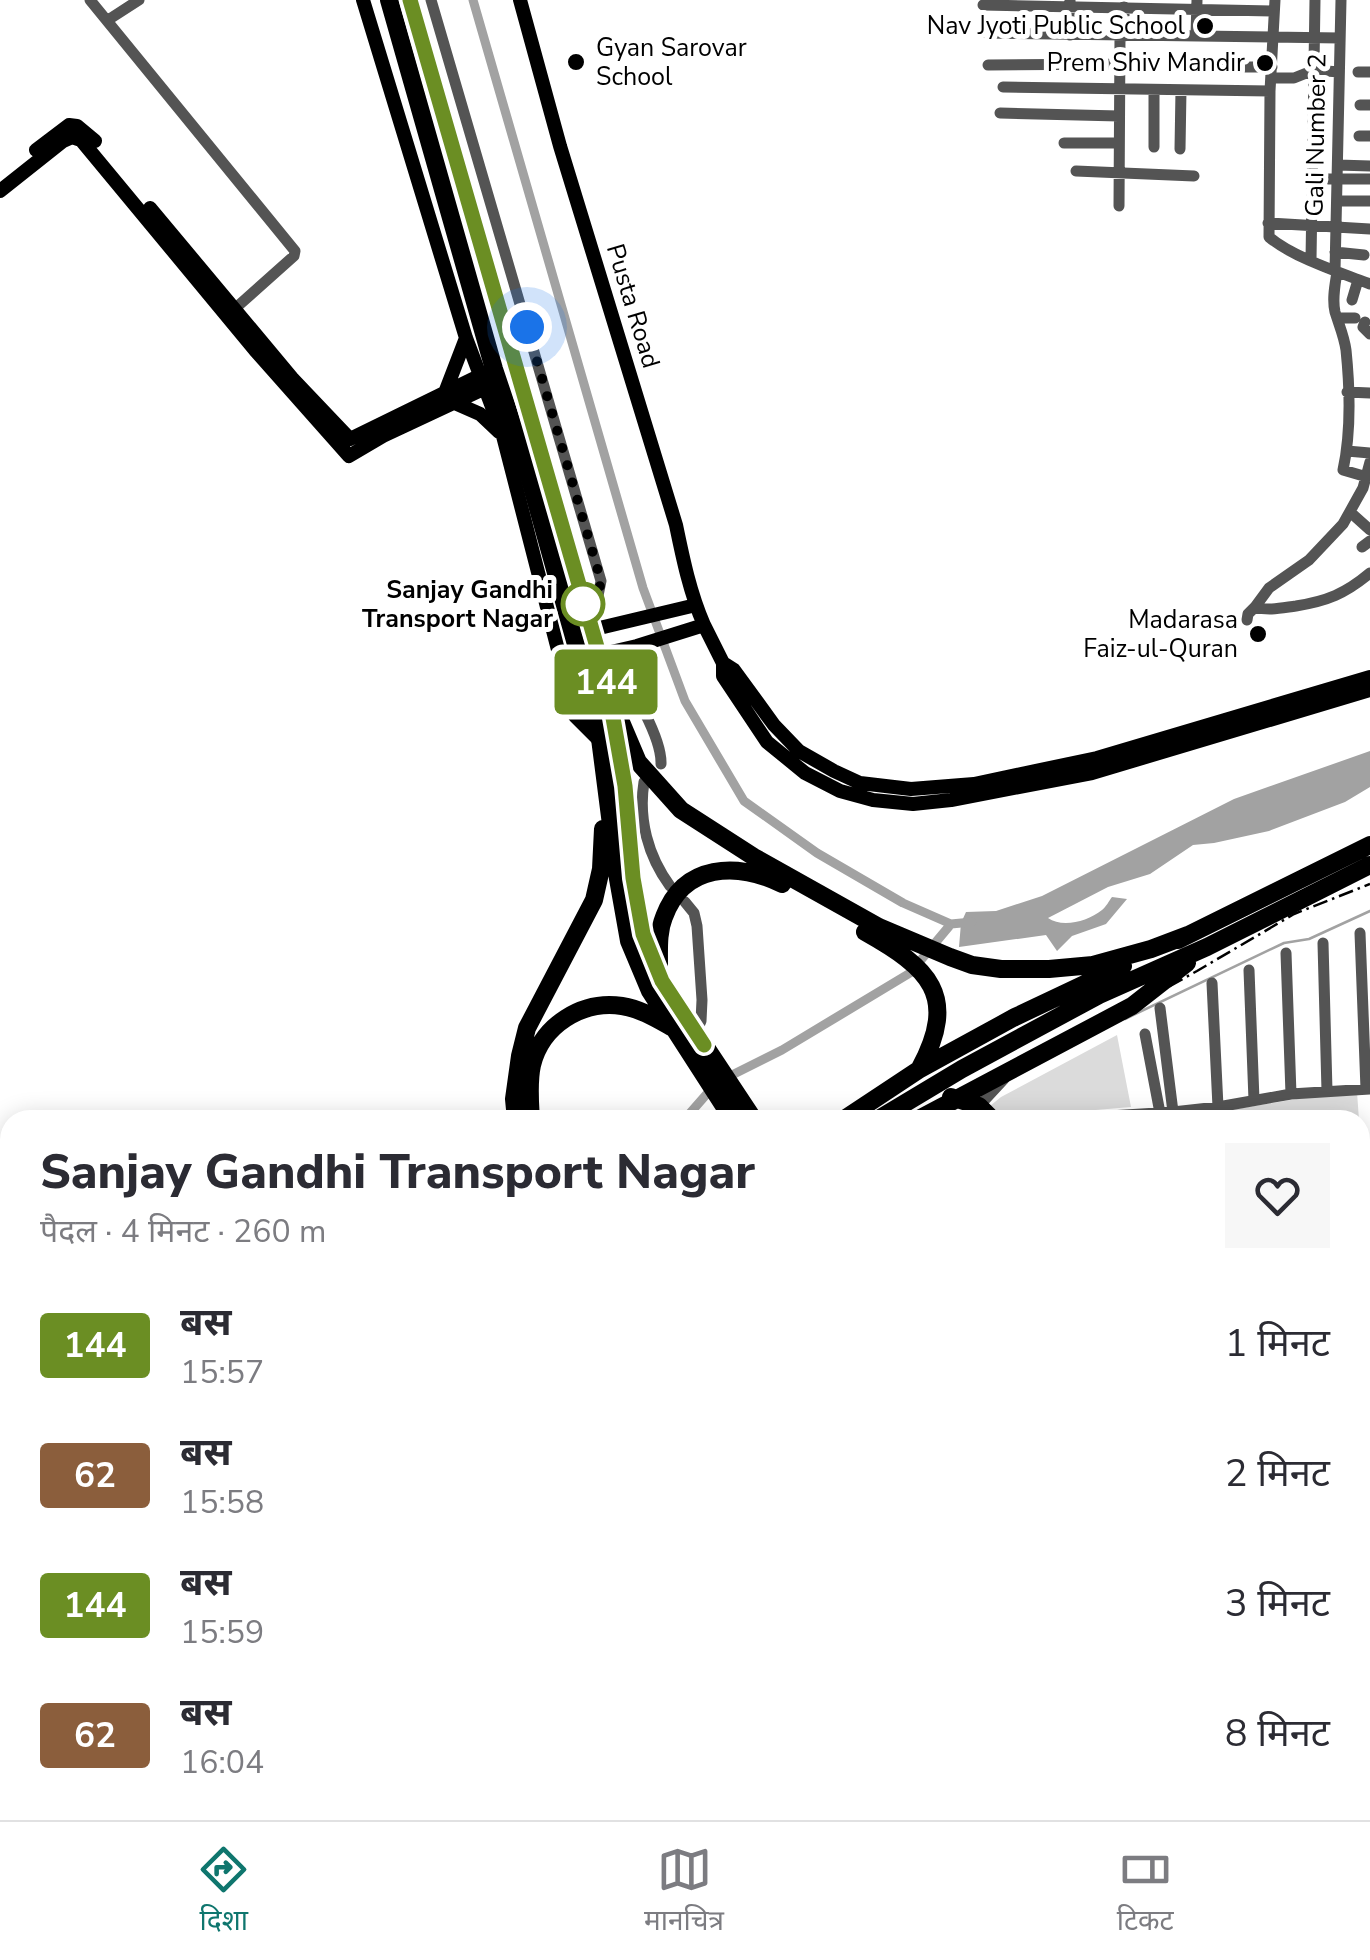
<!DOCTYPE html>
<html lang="hi">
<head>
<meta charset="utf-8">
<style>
	:root { --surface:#fff; --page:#f7f7f7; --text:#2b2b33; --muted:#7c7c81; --line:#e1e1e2; --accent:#0f766e }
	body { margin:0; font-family:"Nunito Sans","Noto Sans Devanagari",sans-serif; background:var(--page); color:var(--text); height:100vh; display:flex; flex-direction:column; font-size:38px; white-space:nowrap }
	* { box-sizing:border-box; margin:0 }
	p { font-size:32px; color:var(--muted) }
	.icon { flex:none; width:55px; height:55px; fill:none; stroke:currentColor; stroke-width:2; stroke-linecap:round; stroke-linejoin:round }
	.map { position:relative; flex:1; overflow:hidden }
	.details { position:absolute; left:0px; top:1110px; width:1370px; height:710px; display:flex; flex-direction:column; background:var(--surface); border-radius:30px 30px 0 0; box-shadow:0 5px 25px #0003 }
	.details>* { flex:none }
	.badge { padding:0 20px; border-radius:8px; font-size:35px; line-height:65px }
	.you { position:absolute; width:50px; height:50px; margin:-25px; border:8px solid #fff; border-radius:50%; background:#1a73e8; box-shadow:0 0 0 15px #1a73e833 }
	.map>.badge { position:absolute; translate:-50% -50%; box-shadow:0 0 0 5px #fff }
	.round { display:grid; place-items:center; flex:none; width:105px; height:105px; border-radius:0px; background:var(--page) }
	.headline { display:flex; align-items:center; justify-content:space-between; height:170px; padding:0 40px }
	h1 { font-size:48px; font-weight:800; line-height:75px }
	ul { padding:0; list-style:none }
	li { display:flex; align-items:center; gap:30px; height:130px; padding:0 40px }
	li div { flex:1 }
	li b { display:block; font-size:38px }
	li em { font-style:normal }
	li .badge { min-width:110px; font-weight:700; text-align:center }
	.dock { display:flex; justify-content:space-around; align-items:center; height:140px; border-top:2px solid var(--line); background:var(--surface); font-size:28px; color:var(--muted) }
	.dock a { display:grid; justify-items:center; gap:5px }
	.dock .active { color:var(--accent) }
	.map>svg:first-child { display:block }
</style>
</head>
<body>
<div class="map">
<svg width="1370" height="1820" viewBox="0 0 1370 1820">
	<rect width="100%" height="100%" fill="#fff"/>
	<path fill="#dbdbdb" d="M1117,1035L1131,1107L1001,1118L990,1106L1001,1097Z
		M1357,1092L1359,1120H1171L1326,1094Z
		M1360,1139L1364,1204H1370V1460L1360,1467Z"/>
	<path fill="#a2a2a2" d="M1370,751V787L1345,802L1269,831L1214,843L1193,845L1150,874L1108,887L1048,918C1062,928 1087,922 1102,910C1106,907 1109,901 1112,897L1127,899L1106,924L1072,936L1057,951L1046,935L959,947L961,923L966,912L996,911L1042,896L1234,799Z"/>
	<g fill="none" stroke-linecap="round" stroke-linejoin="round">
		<path stroke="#a2a2a2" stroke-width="2.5" d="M1125,1019L1284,943L1309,939L1370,911"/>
		<path stroke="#a2a2a2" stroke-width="9" d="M473,0L643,588L685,701L744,801L817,853L903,903L951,924
			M724,1079L782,1050L910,973L951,924L972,922
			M684,1120L712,1088
			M0,1638L10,1630"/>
		<path stroke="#545454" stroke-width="11" d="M90,0L295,251L294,256L230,313
			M431,0L601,581L592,625
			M1275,0L1270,91L1269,237C1292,257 1341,273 1370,284
			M983,5L1274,11
			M108,20L139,0
			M986,33L1340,38
			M1070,35V0
			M1124,36V7
			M1196,36L1197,0
			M988,65L1120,64
			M1207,67H1272
			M1358,72H1370
			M1271,78H1294L1314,70L1339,72
			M1003,87L1270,91
			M1360,105H1370
			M1000,113L1119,116
			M1359,136H1370
			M1064,143H1119
			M1154,147V90
			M1180,149L1181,90
			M1338,165L1370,166
			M1076,171L1194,176
			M1312,179H1370
			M1337,201H1370
			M1119,206L1120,36
			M1268,223L1370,229
			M1335,252L1364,255
			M1311,260L1315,0
			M1335,271L1341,0
			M1337,272C1335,285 1332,299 1335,312C1339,325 1344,336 1346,350C1350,389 1351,433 1343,470L1367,477
			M1352,300L1358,280
			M1338,318H1355
			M1365,322L1363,327L1370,334
			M1347,392L1370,393
			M1347,451L1370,453
			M1350,512L1370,530
			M1362,547L1370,541
			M1255,607L1269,588L1309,560L1343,524L1363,488L1370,462
			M1247,620L1248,614L1255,607C1269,611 1281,608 1296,606C1327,601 1345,594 1370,573
			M601,657C606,660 611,663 615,667C632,685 662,739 661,764
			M644,782C638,819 648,856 670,886
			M685,902L694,913L697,926L702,1000L701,1021L696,1033
			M1360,933L1366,1089
			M1323,943L1327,1091
			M1286,953L1291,1094
			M1249,970L1254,1100
			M1212,983L1218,1107
			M1160,1008L1173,1112
			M1145,1034L1160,1113
			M966,1120L1004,1079
			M1046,1120L1173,1112L1218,1107L1291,1094L1370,1089
			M1360,1483L1370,1477
			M1360,1518L1370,1512
			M1360,1544L1370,1537
			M1360,1569L1370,1562
			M1360,1596L1370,1590
			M1360,1622L1370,1616
			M1360,1646L1370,1661
			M1360,1684L1370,1700
			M1360,1750L1370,1767
			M1360,1782L1370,1776
			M291,1810L299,1820
			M306,1810L314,1820
			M1167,1810L1174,1820
			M1274,1810L1280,1820
			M1349,1810L1355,1820
			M47,1820L61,1810
			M1295,1820L1312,1810"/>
		<path stroke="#000" stroke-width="14" d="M363,0L466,338L503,436L575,716L600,741
			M520,0L560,146L676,525C683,559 690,593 704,625
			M36,150L69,125L77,126L95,141
			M0,191L63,141L72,137L81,140L255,350L349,456L383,436L492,385
			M150,208L292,378L350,439L487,372
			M446,390L466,338
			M455,403L480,414L499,432
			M591,630L696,605
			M598,655L637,646L704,625L723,663V676L767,742L805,773L840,791L873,800L913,804L951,800L1092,773L1370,690
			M723,663L734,670L774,725L799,751L834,771L860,783L911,789L974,784L1097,758L1370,677
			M0,1725L10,1721
			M0,1777L10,1769
			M1191,1810L1197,1820
			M1230,1820L1244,1811"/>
		<path stroke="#000" stroke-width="18" d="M389,0L494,369L525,462L598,723L618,879L629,941L650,991L733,1120
			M410,0L605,678L625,786L633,878L643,934L662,981L754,1120
			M621,722L638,762L681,810L754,857L879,927L950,957L972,965L1001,969H1049L1093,965L1151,949L1188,935
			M865,932C929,968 959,995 920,1068
			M1178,940L1370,845
			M659,964C659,948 658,932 664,917C684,863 737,862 782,884
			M951,1097L979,1106L993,1120
			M516,1120L514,1099L520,1056L527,1028L594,900L601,869L603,829
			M531,1120C530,1102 528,1083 532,1065C542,1025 582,1000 622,1006C641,1009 657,1019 673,1028
			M843,1120L920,1069L1015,1017L1123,966
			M877,1120L962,1069L1099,995L1207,947L1370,865
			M917,1120L1132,1006L1187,963
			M0,1739L10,1731
			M0,1763L10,1755"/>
		<path stroke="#000" stroke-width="2.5" stroke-dasharray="15 5 2.5 5" stroke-linecap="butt" d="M929,1120L1197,971L1294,914L1370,884
			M0,1337L10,1349
			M0,1806L10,1798
			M383,1810L392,1820
			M578,1810L580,1820
			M1207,1810L1213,1820
			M12,1820L26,1810"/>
	</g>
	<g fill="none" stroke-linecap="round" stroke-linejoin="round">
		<g stroke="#fff" stroke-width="22">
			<path id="line" d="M410,0L606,678L625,786L633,878L643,934L662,981L704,1045"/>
		</g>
		<use href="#line" stroke="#6b8e23" stroke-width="15"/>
		<path stroke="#000" stroke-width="10" stroke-dasharray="0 18" d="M527,327L601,581L596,605L583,604"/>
	</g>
	<g fill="#000" stroke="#fff" stroke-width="4">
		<circle cx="1205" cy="26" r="10"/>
		<circle cx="576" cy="62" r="10"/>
		<circle cx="1265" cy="63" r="10"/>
		<circle cx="1258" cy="634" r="10"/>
	</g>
	<circle fill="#fff" stroke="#6b8e23" stroke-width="5" cx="583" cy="604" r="20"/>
	<g text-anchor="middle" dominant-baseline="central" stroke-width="10" stroke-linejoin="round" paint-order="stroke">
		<g font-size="25" fill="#000" stroke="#fff" text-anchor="end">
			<text x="1185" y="26">Nav Jyoti Public School</text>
			<text x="596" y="48" text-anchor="start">Gyan Sarovar<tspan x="596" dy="29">School</tspan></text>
			<text x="1245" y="63">Prem Shiv Mandir</text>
			<text x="1238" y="620">Madarasa<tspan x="1238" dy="29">Faiz-ul-Quran</tspan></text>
		</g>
		<g font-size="25" fill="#000" stroke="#fff">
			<text transform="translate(1316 135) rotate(-89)">Gali Number 2</text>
			<text transform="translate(633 306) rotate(73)">Pusta Road</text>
		</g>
		<g font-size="25" font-weight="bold" fill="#000" stroke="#fff" text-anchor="end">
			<text x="553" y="590">Sanjay Gandhi<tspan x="553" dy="29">Transport Nagar</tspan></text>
		</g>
	</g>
</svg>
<div class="you" style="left:527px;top:327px"></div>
<b class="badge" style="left:606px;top:682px;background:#6b8e23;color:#fff">144</b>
<section class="details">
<div class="headline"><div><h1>Sanjay Gandhi Transport Nagar</h1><p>पैदल · 4 मिनट · 260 m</p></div><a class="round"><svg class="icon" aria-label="heart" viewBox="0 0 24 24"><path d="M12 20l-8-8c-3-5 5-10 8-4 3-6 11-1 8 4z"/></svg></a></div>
<ul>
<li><span class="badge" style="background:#6b8e23;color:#fff">144</span><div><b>बस</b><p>15:57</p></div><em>1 मिनट</em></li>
<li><span class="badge" style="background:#8b5e3c;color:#fff">62</span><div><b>बस</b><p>15:58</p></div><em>2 मिनट</em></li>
<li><span class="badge" style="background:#6b8e23;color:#fff">144</span><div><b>बस</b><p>15:59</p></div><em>3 मिनट</em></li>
<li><span class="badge" style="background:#8b5e3c;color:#fff">62</span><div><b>बस</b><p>16:04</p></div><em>8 मिनट</em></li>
</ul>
</section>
</div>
<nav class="dock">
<a class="active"><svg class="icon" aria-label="directions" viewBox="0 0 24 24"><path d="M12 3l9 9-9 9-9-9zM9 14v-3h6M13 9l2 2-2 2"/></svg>दिशा</a>
<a><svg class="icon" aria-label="map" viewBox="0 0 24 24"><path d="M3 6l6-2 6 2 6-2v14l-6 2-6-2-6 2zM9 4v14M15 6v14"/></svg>मानचित्र</a>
<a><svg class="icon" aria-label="tickets" viewBox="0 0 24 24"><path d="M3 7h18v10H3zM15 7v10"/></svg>टिकट</a>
</nav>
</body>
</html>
